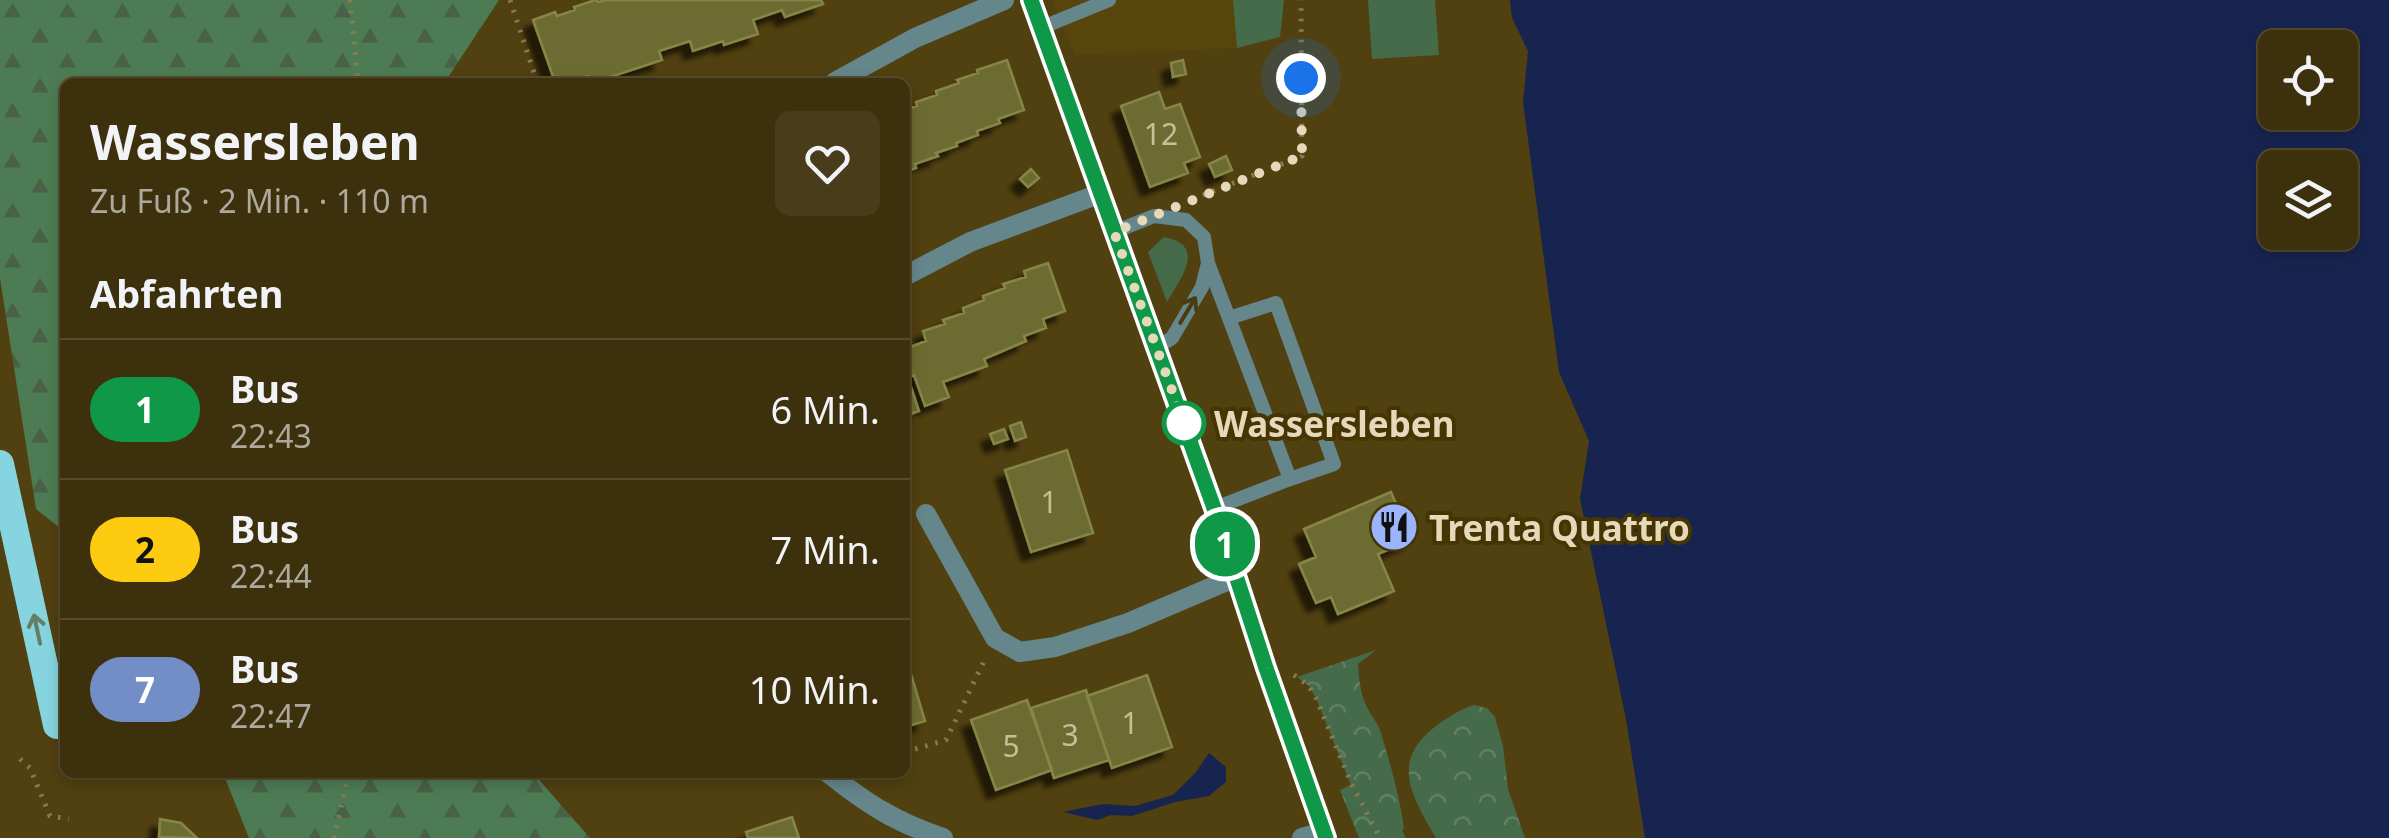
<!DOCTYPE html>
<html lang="de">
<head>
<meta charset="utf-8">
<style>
	:root { --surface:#3d300c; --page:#483c1a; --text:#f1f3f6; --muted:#ada99d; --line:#564b2d }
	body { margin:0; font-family:"Noto Sans",sans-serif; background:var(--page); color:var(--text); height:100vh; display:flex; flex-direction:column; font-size:38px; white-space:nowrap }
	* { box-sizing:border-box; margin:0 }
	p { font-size:32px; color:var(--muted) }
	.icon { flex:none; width:55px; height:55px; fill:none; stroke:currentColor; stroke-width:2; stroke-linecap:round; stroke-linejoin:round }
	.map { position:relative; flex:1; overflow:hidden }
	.panel { position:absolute; left:60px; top:78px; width:850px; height:700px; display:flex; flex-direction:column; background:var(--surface); border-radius:15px; box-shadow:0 5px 15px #0003,0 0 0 2px var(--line) }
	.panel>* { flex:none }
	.badge { padding:0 20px; border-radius:32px; font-size:35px; line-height:65px }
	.fabs { position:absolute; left:2258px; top:30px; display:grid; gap:20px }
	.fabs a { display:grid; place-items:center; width:100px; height:100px; border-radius:15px; background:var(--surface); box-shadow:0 5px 15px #0003,0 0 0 2px var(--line); font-size:50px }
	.you { position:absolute; width:50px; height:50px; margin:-25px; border:8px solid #fff; border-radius:50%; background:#1a73e8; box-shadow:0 0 0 15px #1a73e833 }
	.map>.badge { position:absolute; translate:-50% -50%; box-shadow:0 0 0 5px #fff }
	h2 { padding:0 30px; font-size:38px; line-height:90px }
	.round { display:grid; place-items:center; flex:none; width:105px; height:105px; border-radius:15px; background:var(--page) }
	.summary { display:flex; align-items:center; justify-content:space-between; height:170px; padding:0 30px }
	h1 { font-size:48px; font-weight:700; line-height:75px }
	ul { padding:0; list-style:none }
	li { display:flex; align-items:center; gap:30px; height:140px; padding:0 30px; border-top:2px solid var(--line) }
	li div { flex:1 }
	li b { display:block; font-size:38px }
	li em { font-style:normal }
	li .badge { min-width:110px; font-weight:700; text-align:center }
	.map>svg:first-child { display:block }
</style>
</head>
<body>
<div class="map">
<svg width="2389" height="838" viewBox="0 0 2389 838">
	<defs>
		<pattern id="forest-firs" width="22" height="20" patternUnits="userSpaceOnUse" patternTransform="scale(2.5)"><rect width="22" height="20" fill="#4d7c54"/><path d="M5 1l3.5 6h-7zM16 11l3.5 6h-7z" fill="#496147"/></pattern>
		<pattern id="park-crowns" width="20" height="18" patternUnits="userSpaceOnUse" patternTransform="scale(2.5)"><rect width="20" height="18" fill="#456b4b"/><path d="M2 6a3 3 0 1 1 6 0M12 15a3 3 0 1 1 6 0" fill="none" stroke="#608063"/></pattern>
		<filter id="shadow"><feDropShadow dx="-9" dy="9" stdDeviation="2.5" flood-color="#0009"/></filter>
	</defs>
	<rect width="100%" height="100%" fill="#514010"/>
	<path fill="#58450b" d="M1052,0H1233L1237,48L1075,55Z"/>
	<path fill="#456b4b" d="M1233,0H1284L1280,37L1237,48Z
		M1368,0H1435L1439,55L1372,59Z
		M1164,237C1208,245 1180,279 1167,302L1148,252Z"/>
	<path fill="url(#forest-firs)" d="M0,0H499L445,82H65V532L36,509L0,278Z
		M223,773H533L590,838H249Z"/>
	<path fill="url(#park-crowns)" d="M1376,650L1358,664C1359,677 1360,691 1365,703C1369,713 1376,720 1380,730C1390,763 1400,796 1404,829L1402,830L1406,838H1359L1340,790L1351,785L1316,698L1309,686L1297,677Z
		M1474,705L1487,708L1495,717L1503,746L1508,789L1525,838H1436C1410,793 1389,759 1440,723C1452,715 1461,709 1474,705Z"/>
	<path fill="#17244f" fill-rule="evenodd" d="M1510,0H2389V838H1645L1626,719L1580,499L1589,441L1559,372L1523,102L1528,51L1512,18ZM2275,48H2340V112H2275ZM2275,168H2340V232H2275Z
		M1209,753L1226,767V782L1209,796L1175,802L1132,816L1111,815L1097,820L1063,812L1103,804L1135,806L1173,795L1196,772Z"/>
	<path fill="#6c6c31" stroke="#878648" stroke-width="2.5" filter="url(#shadow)" d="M595,0L599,2L606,0H821L823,4L785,17L782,10L753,20L758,34L724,45L723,41L693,51L690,41L659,51L662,60L595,82H591L588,76L568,82H555L533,20L555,12L557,16L575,10L574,7Z
		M1007,60L1024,110L998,119L1000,123L977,131L978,135L956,143L957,146L936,153L938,156L915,164L916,168L905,172V110L917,106L916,102L937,95L936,91L959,83L957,80L978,73L977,70Z
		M1183,60L1186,74L1173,77L1171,63Z
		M1159,92L1165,109L1180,104L1200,157L1184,163L1188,173L1150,187L1121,106Z
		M1226,156L1232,170L1215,177L1209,164Z
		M1031,169L1039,178L1028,187L1020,179Z
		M1048,263L1065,311L1043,319L1046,328L1024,336L1026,341L984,359L987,366L943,382L949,397L925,406L914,375L908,378L919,411L905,416V361L909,360L905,349L926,341L923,331L945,324L943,320L964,313L963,308L984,300L983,296L1005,288L1003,284L1026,277L1024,271Z
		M1021,422L1026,437L1015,441L1010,426Z
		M1004,429L1008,439L994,444L990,434Z
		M1067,450L1093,533L1031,552L1005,470Z
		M1391,492L1411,540L1378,554L1394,591L1338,614L1331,597L1316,603L1299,564L1316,557L1304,529Z
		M905,654L925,721L905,727Z
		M1147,675L1172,747L1112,768L1087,696Z
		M1086,690L1109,760L1054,778L1031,708Z
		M1027,700L1052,770L996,790L971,720Z
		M792,817L799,838H748L746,832Z
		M160,819L181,823L197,838L159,837Z"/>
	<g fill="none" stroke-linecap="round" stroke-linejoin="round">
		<path stroke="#8a7a51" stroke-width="5" stroke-dasharray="2.5 8" stroke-linecap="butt" d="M350,0L358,82
			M510,0L537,82
			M1193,199L1302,156L1301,0
			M1294,675L1309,686L1316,698L1352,785L1380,838
			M905,752L946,740L985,659
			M20,759L30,768L50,816L69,819
			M334,838L349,772"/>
		<path stroke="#65868b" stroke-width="14" d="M1041,29L1055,22L1109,0
			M1114,232L1154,216L1186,220L1204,237L1208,263L1290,479L1215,508
			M1229,318L1276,303L1334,464L1290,479
			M1156,348L1172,338L1202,287L1208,263"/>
		<path stroke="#65868b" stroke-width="20" d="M835,82L915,38L1004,0
			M905,276L970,242L1099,194
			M926,514L995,638L1020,652L1055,647L1128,623L1236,577
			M827,772C867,804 895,822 943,838
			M1302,838L1324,832"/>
		<path stroke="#65868b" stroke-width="20" d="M1031,0L1215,508L1276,698L1326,838"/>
		<path stroke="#86d4e0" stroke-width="28" d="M0,464L57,725"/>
	</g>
	<defs><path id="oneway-shaft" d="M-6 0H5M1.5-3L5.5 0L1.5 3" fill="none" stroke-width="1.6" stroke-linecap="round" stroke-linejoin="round" transform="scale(2.5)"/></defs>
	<use stroke="#493d10" href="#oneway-shaft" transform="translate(1188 310) rotate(-59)"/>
	<use stroke="#637d66" href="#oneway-shaft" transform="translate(37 629) rotate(-102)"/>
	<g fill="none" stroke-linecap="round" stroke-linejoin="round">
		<g stroke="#fff" stroke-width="22">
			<path id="line" d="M1031,0L1214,508L1266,668L1326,838"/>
		</g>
		<use href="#line" stroke="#0e9847" stroke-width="15"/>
		<path stroke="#e6d9bb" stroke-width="10" stroke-dasharray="0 18" d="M1184,423L1114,232L1302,156L1301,78"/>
	</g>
	<defs>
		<g id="restaurant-disc" transform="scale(2.5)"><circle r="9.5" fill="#9ab5fd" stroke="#463502"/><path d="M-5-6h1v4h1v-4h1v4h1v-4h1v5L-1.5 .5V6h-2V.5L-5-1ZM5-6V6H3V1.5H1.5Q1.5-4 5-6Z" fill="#111"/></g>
	</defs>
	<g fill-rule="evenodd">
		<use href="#restaurant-disc" x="1394" y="527"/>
	</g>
	<circle fill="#fff" stroke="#0e9847" stroke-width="5" cx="1184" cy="423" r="20"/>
	<g text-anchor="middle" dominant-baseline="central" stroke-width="8" stroke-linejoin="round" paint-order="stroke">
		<g font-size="30" fill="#c8be98">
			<text x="1161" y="133">12</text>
			<text x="1049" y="501">1</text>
			<text x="1130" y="722">1</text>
			<text x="1070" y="734">3</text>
			<text x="1011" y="745">5</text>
		</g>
		<g font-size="35" font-weight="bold" fill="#e6d9bb" stroke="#463502" text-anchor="start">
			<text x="1214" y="423">Wassersleben</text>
		</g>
		<g font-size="35" font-weight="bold" fill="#e6d9bb" stroke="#463502" text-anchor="start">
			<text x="1429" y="527">Trenta Quattro</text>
		</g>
	</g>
</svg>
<div class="fabs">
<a><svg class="icon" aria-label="locate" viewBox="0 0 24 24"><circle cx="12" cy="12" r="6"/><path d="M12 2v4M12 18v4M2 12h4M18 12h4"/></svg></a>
<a><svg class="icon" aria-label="layers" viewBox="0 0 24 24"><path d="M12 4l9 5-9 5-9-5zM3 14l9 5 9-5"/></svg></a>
</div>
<div class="you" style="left:1301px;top:78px"></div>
<b class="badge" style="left:1225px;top:544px;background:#0e9847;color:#fff">1</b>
<section class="panel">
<div class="summary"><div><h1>Wassersleben</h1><p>Zu Fuß · 2 Min. · 110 m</p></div><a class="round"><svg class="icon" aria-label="heart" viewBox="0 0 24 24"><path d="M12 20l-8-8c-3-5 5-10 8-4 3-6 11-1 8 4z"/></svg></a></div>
<h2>Abfahrten</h2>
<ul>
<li><span class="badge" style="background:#0e9847;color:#fff">1</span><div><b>Bus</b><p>22:43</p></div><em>6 Min.</em></li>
<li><span class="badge" style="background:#fdcc10;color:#111">2</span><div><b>Bus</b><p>22:44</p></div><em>7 Min.</em></li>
<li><span class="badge" style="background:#738ec6;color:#fff">7</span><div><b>Bus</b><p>22:47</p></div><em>10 Min.</em></li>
</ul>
</section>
</div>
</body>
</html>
